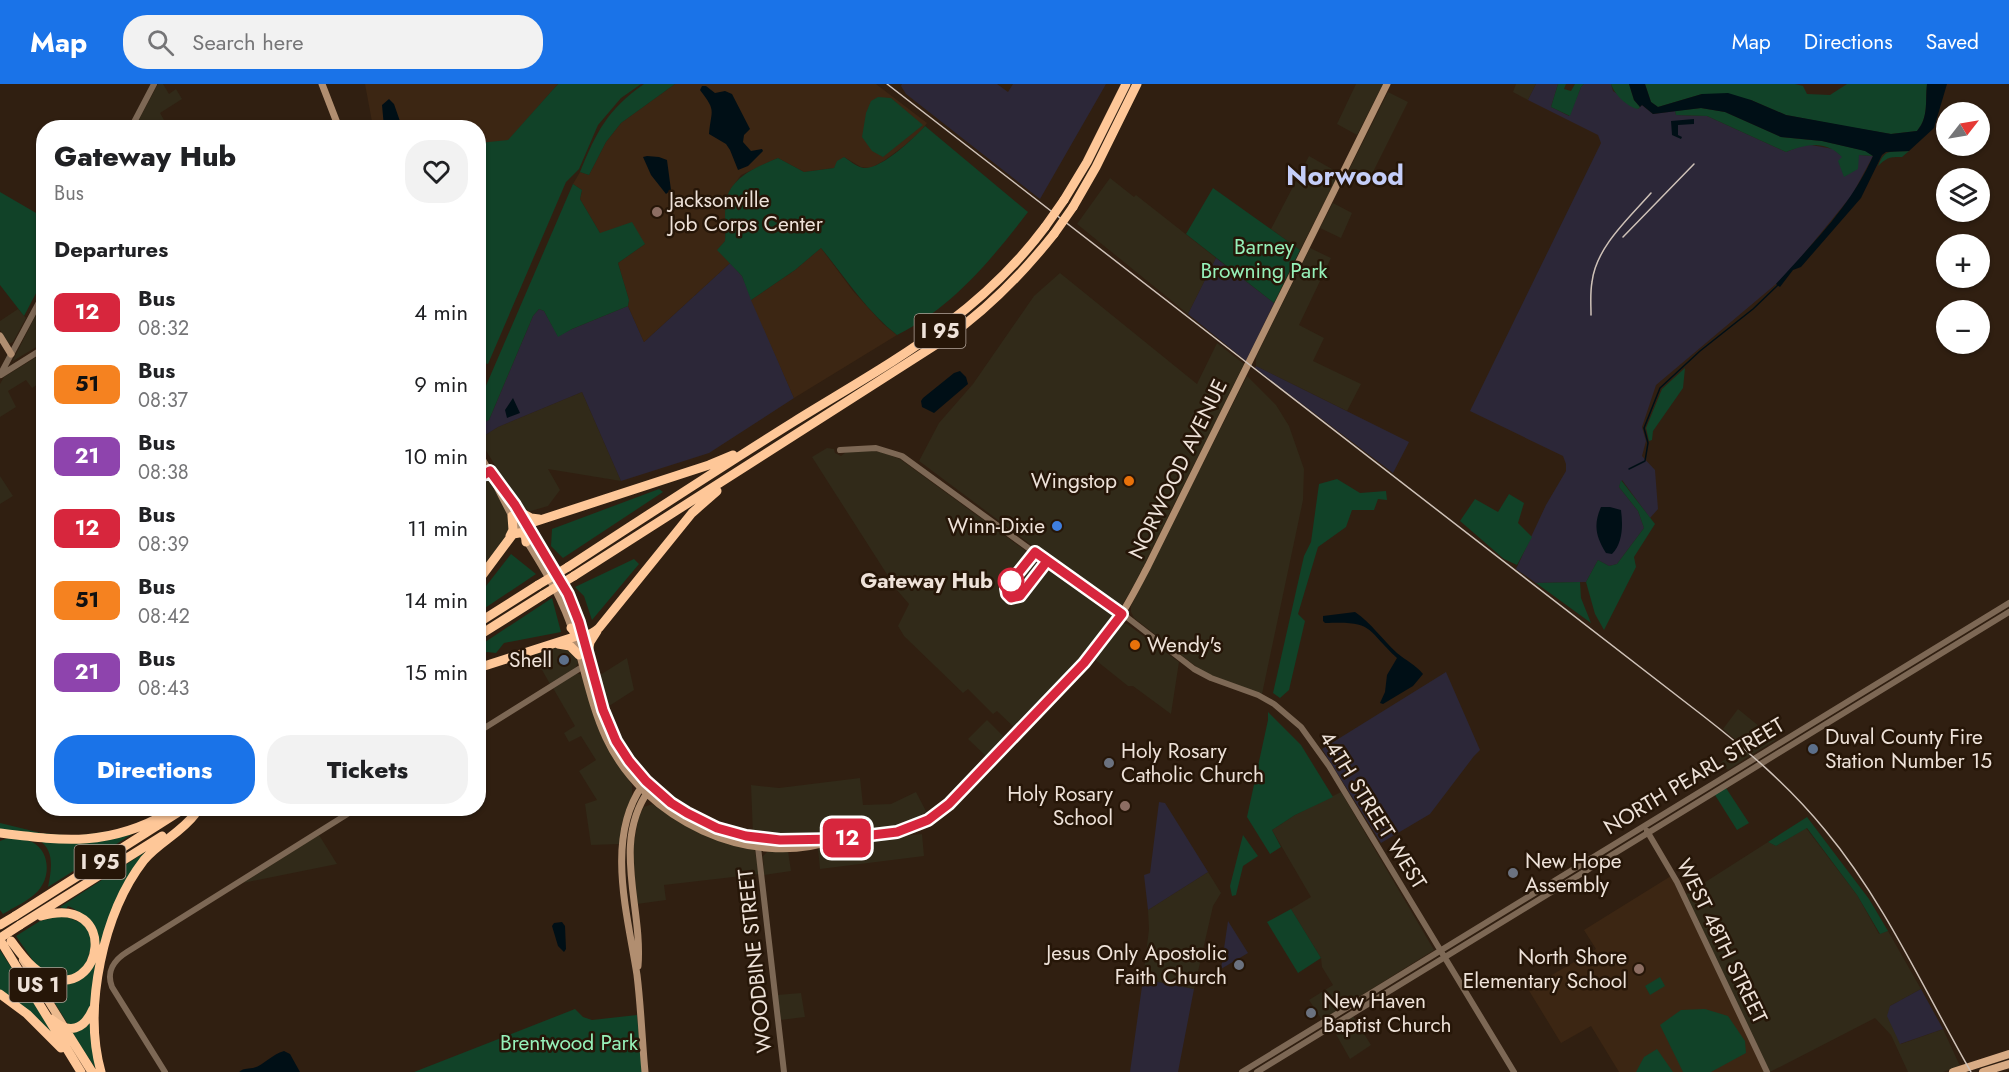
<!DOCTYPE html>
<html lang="en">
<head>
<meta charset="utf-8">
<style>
	:root { --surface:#fff; --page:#f2f2f2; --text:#202124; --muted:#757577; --accent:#1a73e8 }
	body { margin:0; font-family:Jost,sans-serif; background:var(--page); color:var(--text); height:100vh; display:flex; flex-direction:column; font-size:22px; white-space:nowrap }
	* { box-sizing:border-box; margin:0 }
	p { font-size:20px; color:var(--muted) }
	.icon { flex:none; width:33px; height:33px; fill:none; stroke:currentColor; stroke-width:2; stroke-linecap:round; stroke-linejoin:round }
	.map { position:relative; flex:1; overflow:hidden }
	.sheet { position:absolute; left:36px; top:36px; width:450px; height:696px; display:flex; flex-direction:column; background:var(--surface); border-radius:24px; box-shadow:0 2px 4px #0004 }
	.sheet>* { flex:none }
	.badge { padding:0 12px; border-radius:9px; font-size:21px; line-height:39px }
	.needle { width:39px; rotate:59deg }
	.buttons { position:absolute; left:1936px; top:18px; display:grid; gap:12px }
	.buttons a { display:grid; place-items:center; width:54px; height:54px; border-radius:50%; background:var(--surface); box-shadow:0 2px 4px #0004; font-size:30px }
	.map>.badge { position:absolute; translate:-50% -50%; box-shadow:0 0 0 3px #fff }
	h2 { padding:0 18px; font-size:22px; line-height:54px }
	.round { display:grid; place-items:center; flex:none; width:63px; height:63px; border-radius:24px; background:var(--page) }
	.overview { display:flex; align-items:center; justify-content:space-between; height:102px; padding:0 18px }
	h1 { font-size:28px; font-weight:800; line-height:45px }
	.action { display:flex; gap:12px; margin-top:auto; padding:12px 18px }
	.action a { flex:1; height:69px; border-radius:24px; background:var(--accent); color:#fff; font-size:24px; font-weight:800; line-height:69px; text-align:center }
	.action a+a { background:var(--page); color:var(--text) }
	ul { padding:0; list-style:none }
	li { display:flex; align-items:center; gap:18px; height:72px; padding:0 18px }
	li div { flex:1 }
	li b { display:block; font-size:22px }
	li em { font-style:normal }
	li .badge { min-width:66px; font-weight:700; text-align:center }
	header { display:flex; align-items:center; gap:36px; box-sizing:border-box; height:84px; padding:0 30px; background:var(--accent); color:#fff }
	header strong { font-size:28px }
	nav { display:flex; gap:33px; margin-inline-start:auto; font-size:21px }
	.search { width:420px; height:54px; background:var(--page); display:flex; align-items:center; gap:15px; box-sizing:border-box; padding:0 21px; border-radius:24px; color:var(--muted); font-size:22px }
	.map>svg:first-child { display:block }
</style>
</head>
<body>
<header>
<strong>Map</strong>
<div class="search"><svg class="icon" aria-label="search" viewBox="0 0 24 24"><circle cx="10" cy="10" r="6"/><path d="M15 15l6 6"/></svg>Search here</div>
<nav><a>Map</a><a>Directions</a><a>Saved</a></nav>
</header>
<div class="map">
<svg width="2009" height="988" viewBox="0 0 2009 988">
	<rect width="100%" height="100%" fill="#301f11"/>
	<path fill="#312a19" d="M158,0H163L169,10L176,5L182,15L160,29L168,43H135Z
		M1356,0H1383L1357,51L1337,40Z
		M1516,0H1536L1528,16L1513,8Z
		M1388,8L1408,18L1365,104L1345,94Z
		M1309,72L1339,89L1300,166L1271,145Z
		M1110,94L1134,113L1136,111L1216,174L1188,230L1077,140Z
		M1333,119L1352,129L1341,154L1320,144Z
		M1310,164L1331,174L1299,241L1324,254L1313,277L1361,300L1347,327L1256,282V273Z
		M1060,189L1197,300L1217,259L1244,280L1134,501L1123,520L1120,522L1073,492L919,377L939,339L973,300L1034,212Z
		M43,217V259L13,277V276Z
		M18,225L26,234L13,258L9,260L0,246V237Z
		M43,269V297L32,304L26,296L8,307L16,323L0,333V300L4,293Z
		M1247,292L1276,321L1289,342L1304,385L1303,416L1262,610L1207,590L1198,584L1134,534L1131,528V522Z
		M582,308L621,397L548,385L560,406L548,422L524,429L479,355L498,343Z
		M827,364L834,365L835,369L841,372L846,368L864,366L881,368L900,375L1112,530L1114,534L1091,564L1016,645L997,627L993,630L968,605L963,609L904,552L898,542L909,520L897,506L812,373Z
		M0,392L13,412L0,420Z
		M488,392L511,436L507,453L481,484L478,479V398Z
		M1121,539L1127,540L1179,578L1171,630L1133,602H1128L1093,574Z
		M559,562L566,563L575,570L578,579L575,584L550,600L533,570Z
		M627,574L634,606L606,624L597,593Z
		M576,589L582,591L622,685L632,701V712L626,726L619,760L591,761L585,720L597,716L579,687L596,676L581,652L569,658L564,649L575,642L553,604Z
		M1738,625L1776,656L1753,670L1723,645Z
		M987,636L1006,655L988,674L968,655Z
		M1742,664L1751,671L1728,686L1720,679Z
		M860,694L863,721L891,720L916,708L928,731L896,745L840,751L787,754L753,751L751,701L779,704Z
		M1341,708L1434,866L1322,936L1309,916L1333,901L1322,883L1321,874L1291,825L1311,813L1272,746L1295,731Z
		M652,720L678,737L709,753L753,765L755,767L759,790L664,801L666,816L637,820L633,764L639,732L644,723Z
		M1806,744L1857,811L1879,850L1888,847L1921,905L1890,922L1901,960L1943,945L1960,982L1943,988H1908L1891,951L1875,934L1770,988L1685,811L1768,758L1776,762Z
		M922,750L924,772L820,785L818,764L844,758Z
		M319,751L337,780L243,799Z
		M768,767H788L791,787L764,791L763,772Z
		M1208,788L1221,809L1213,822L1194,905L1143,895L1149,845L1148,826Z
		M801,909L805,933L780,936L777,911Z
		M1353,932L1371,961L1350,975L1333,945Z"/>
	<path fill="#2c2738" d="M902,0H997L1008,8L1013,0H1106L1040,115L906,10L901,2Z
		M1536,0H1558L1551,23L1569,32L1581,3L1584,0H1611L1613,7L1638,25L1642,21L1653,30L1675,27L1676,31L1707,32L1786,68L1806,60L1833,65L1843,73L1859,71L1873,72L1852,111L1793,183L1776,200L1656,301L1642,343L1646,357L1642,372L1655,386L1658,425L1650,434L1622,396L1619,403L1638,427L1644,444L1617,480L1609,482L1598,476L1586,498L1536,499L1516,485L1546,421L1566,387V380L1563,372L1470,327L1601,59L1598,51L1528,16Z
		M1216,174L1274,219L1246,277L1188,230Z
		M730,179L742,192L794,314L709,369L621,397L582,308L498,343L479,355V341L489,336L533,232L539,225L544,227L558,252L572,245L628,222L644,258Z
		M1256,282L1409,358L1393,389L1255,284Z
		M1446,588L1480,666L1474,672L1430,730L1381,759L1322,665Z
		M1159,718L1165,719L1208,788L1148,826L1144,791L1150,789Z
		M1228,837L1248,869L1221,885Z
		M1143,895L1194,905L1178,988H1130Z
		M1921,905L1943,945L1900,960L1887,932L1890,922Z"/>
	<path fill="#3c2613" d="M365,0H558L508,57L479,59L478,44L373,43Z
		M675,0H876L927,39L920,48L904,62L885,76L871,84L861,83L844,73L834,84L804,88L778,74L741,91L730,106L726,118L725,157L718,166L730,179L644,258L628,222L629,216L618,179L645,160L600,149L580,115L582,106L573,100L580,88L589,91L606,58L621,39Z
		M821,164L853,207L883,240L897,251L794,314L751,216L795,186Z
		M1671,792L1764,988H1619L1591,942L1561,959L1528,905L1596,865L1584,846Z"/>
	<path fill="#114228" d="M558,0H641L621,14L598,41L579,85L566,98L488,280L479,278V59L508,56Z
		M644,0H675L621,39L606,58L589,91L580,88C597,47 607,26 644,0Z
		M1558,0H1566L1564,5L1571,7L1575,0H1584L1581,3L1570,32L1551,23Z
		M1611,0H1629L1634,16L1640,23L1638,25C1627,23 1614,10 1611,0Z
		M1645,0H1795L1803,2L1807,10L1830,11L1847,0H1927C1925,18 1929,33 1917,47L1891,50L1849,43L1786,31L1751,16L1702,10L1658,23L1651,18Z
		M878,13L891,14L923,41L883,73L872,67L862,53L866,29L871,17Z
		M1701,24L1725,28L1781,53L1822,57L1866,67L1873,72L1859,71L1858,85L1844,93L1838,77L1842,73C1825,56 1807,60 1786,68L1707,32L1676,31L1675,27Z
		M925,42L1028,128C991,176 953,223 897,251C866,227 846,194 821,164L795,186L751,216L742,192L717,166L725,157C726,145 724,131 726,118C730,93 757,83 778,74L804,88L834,84L837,77L844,73C850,77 857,83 864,84C882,85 914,54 925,42Z
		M1909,67L1902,73C1889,73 1888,73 1878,82C1885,64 1891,68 1909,67Z
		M573,100L582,106L580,115L600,149L632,138L645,160L618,179L629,216L628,222L572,245L558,253L544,227L539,225L533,232L489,336L479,341V311L485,304Z
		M1213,104L1300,166L1274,219L1186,150Z
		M0,108L43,133V196L24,232L0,201Z
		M1685,284L1683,304L1653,347L1652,356L1649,357L1646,344L1662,305Z
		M1337,395L1360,409L1386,407L1387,416L1378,415L1374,426H1352L1346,443L1318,463L1298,530L1305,537L1289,606L1280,614L1273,609L1304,472L1311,458L1319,400Z
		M1621,396L1655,440L1634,473L1636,483L1604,546L1595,530L1586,498L1598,476L1609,482L1617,480L1644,444L1638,427L1619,403Z
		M659,405L663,408L563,474L551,462L552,445Z
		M1509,410L1524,419L1518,439L1532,453L1517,481L1504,475L1460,437L1475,415L1498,428Z
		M511,470L536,490L479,528V511Z
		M634,475L639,480L592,536L584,512L575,503Z
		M1580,498L1581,514L1591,539L1536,499Z
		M552,514L561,548L504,559L496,569L487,568L479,572V562Z
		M1268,628L1301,661L1333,713L1295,731L1272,746L1281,763L1270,770L1247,733L1268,636Z
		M1726,704L1749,739L1737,746L1715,711Z
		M1807,733L1869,815L1888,847L1880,850L1857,811L1807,744L1776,762L1768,758Z
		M0,739L41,749L75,752L145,742L48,803C51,789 56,765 38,756C28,751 11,752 0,751Z
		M1243,751L1258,772L1243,782L1236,811L1232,812L1230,802Z
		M8,754C16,755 25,755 32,758C50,767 51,793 38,807C29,817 14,823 3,830L0,826V757Z
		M150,765L122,806L91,925L82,938L69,942L37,890L72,895C79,889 95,874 98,867C105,850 82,827 68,822L66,825L60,823Z
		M1291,825L1321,874L1298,889L1267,838Z
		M63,831L86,841L93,858L85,883L71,892H55L36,881L16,852L40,837Z
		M0,866L53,948L51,949L0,908Z
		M1660,893L1665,902L1650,911L1645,902Z
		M575,925L583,933L592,936L637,931L642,988H414Z
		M1705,925L1728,932L1745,957L1746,969L1711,988H1683L1660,941L1681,926Z
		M91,934L98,988L70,946Z
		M1657,965L1673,988H1636L1644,973Z"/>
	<path fill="#000f16" d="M1629,0H1645L1651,18L1658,23L1702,10L1728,9L1751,16L1786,31L1891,50L1917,47C1929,33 1925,17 1927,0H1947L1934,44L1909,67L1886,68L1882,71L1861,114L1801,183L1793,186L1780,203L1776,200C1811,161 1851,122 1873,72L1865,67L1822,57L1781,53L1725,28L1701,24L1653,30L1642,21L1640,23L1634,16Z
		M702,2H706L715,9L725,7L732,10L750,45L744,51L743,58L751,67L762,65L763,67L748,82L738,86L730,66L726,60L709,50C711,25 717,28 700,6Z
		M389,15L394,20L402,43H384L382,21Z
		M1694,35V40L1678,41V51L1682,53L1681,55L1672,51L1671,37Z
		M647,72L659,73L667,76L671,106L666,110L651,91L643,73Z
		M960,287L966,293L968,300L934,329L922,323L921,317L923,314L954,289Z
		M513,314L520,329L507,334L505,326Z
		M1601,423H1610L1621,426C1623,441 1623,459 1612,470L1606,469C1596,453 1593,441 1601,423Z
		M1355,528C1371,539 1382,555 1397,569C1405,576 1416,581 1423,590L1413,602L1383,620L1380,619L1385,608L1387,591L1397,574C1365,544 1374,537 1325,539L1323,537V532Z
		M562,838L565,842L566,865L564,868L558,862L552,842L554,839Z
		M284,967L290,970L300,988H239C244,984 246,985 253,984C263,982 272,970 284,967Z"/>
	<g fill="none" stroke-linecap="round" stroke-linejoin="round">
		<path stroke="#000f16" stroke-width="1.5" d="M1629,385L1645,377L1648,359L1644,344L1660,304L1700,267L1753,225L1778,201"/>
		<path stroke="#7d6855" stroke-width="6" d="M131,44L154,0
			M0,291L44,209
			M1,291L44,264
			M840,366L876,364L902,372L1068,493L1128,534L1194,585L1211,594L1258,611L1274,620L1301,643L1329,682L1514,988
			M478,648L582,583L587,586L599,623L603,626
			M1647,747L1677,798L1767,988
			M758,763L784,988
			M165,988L112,903C106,888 114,876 127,868L357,724
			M1242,988L2009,519
			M1257,988L2009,528"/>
		<path stroke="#b18e70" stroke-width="7" d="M322,0L339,44
			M0,252L11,270
			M478,368C493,392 503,417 517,441C532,467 550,492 562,520C582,563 586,611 606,654C644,736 749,786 836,756
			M494,394C512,413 524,436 538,459C553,484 570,509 579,538C594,584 599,635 629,676C663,724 721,755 780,756C795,756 810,754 825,754C860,754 900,754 930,735C958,718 979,689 1001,666C1042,623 1086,582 1119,534C1130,517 1139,499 1148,482L1387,0
			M642,702C605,755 628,832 637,891C641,923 642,956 645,988
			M638,882C643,823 611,759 649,706"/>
		<path stroke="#d9ac85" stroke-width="8" d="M1953,988L2009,970
			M1983,988L2009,980"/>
		<path stroke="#ecba8e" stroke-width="8" d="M23,876L65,944"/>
		<path stroke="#fec798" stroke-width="9" d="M1064,116L1087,78L1126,0
			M1073,123L1096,83L1137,0
			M518,427L531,434L539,435
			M510,452L513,446L512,432
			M526,458L525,445L534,438L709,381L733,371
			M568,483C643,434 718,385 795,337C889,279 977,234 1045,143
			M574,492L948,253C989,224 1023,189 1054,150
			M478,497L513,450L525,448L536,456
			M478,539L538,501
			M571,544C580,555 590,552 599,544L692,429L717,407
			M478,552L543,511
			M558,560L570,562L579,571
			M588,569L590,558L597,547
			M478,584L577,552L581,544
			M0,749C64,757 108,763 168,729
			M15,832L185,724
			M20,841L162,752
			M0,856L81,988
			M11,857C21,870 31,885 47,892C103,918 121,809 41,832
			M0,910L27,930L61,964
			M51,935C69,951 84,946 93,925
			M65,945L92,988
			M101,988C83,924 103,829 144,776C159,758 181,749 195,730"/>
		<path stroke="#cfc2b8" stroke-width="1.5" d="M887,0L1702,631C1747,666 1789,702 1825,746C1885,818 1925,908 1971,988
			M1623,153L1694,80
			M1591,231C1591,220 1590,209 1592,198C1596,163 1629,134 1651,109"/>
		<path stroke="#fec798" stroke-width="9" d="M1045,143L1064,116
			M1054,150L1073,123
			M538,501L568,483
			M543,511L574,492
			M0,841L15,832
			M0,854L20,841"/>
	</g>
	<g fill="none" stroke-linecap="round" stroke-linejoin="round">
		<g stroke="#fff" stroke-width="14">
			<path id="line" d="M478,394L490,387L515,421L568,510L579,538L603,626L616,657L629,677L646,697L671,719L687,729L717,744L746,752L780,756L839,755L897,748L928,736L949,720L1084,579L1122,530L1035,468L1006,504L1007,510L1011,514L1020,512L1044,481"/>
		</g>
		<use href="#line" stroke="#d7263d" stroke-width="9"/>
	</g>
	<g fill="#8d6e63" stroke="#261608" stroke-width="2">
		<circle cx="657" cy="128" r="6"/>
		<circle cx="1125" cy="722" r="6"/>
		<circle cx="1639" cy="885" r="6"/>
	</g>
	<g fill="#e8710a" stroke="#261608" stroke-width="2">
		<circle cx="1129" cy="397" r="6"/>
		<circle cx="1135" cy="561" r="6"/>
	</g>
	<circle fill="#3f7fe0" stroke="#261608" stroke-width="2" cx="1057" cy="442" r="6"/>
	<circle fill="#fff" stroke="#d7263d" stroke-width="3" cx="1011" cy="497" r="12"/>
	<g fill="#5c6f8a" stroke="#261608" stroke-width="2">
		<circle cx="564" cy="576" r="6"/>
		<circle cx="1813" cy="665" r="6"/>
	</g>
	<g fill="#6b7280" stroke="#261608" stroke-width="2">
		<circle cx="1109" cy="679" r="6"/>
		<circle cx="1513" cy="789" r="6"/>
		<circle cx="1239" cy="881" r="6"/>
		<circle cx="1311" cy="929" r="6"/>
	</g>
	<g text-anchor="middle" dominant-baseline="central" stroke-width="5" stroke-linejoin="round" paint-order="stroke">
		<g fill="#261608" stroke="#b2a59a" stroke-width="1.5">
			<rect x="914.5" y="230" width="51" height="34" rx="4.5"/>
			<rect x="74.5" y="761" width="51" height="34" rx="4.5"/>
			<rect x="9.5" y="884" width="57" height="34" rx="4.5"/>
		</g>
		<g font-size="20" font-weight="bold" fill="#eee2d9">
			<text x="940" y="247">I 95</text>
			<text x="100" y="778">I 95</text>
			<text x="38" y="901">US 1</text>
		</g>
		<g font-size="21" fill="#eee2d9" stroke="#261608" text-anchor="start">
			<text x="669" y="116">Jacksonville<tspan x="669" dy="24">Job Corps Center</tspan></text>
			<text x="1117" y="397" text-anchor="end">Wingstop</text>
			<text x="1045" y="442" text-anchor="end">Winn-Dixie</text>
			<text x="1147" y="561">Wendy's</text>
			<text x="552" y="576" text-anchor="end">Shell</text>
			<text x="1825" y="653">Duval County Fire<tspan x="1825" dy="24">Station Number 15</tspan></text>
			<text x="1121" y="667">Holy Rosary<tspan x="1121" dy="24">Catholic Church</tspan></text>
			<text x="1113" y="710" text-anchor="end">Holy Rosary<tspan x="1113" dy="24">School</tspan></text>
			<text x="1525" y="777">New Hope<tspan x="1525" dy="24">Assembly</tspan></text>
			<text x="1227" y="869" text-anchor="end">Jesus Only Apostolic<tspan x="1227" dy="24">Faith Church</tspan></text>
			<text x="1627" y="873" text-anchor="end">North Shore<tspan x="1627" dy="24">Elementary School</tspan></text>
			<text x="1323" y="917">New Haven<tspan x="1323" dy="24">Baptist Church</tspan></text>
		</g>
		<g font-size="21" fill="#96f1b9" stroke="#261608">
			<text x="1264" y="163">Barney<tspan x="1264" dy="24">Browning Park</tspan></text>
			<text x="569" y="959">Brentwood Park</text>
		</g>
		<g font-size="21" fill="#eee2d9" stroke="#261608">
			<text transform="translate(1178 385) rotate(-64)">NORWOOD AVENUE</text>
			<text transform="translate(1694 692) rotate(-31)">NORTH PEARL STREET</text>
			<text transform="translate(1373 726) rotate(58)">44TH STREET WEST</text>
			<text transform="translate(1722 857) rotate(64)">WEST 48TH STREET</text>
			<text transform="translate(755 877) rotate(-96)">WOODBINE STREET</text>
		</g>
		<g font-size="21" font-weight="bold" fill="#eee2d9" stroke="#261608" text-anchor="end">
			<text x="993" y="497">Gateway Hub</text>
		</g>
		<g font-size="27" font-weight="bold" fill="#c5cef9" stroke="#261608">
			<text x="1345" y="91">Norwood</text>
		</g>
	</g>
</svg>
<div class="buttons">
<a><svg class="needle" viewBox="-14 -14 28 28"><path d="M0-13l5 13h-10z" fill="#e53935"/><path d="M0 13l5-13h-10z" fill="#757577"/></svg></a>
<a><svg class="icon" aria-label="layers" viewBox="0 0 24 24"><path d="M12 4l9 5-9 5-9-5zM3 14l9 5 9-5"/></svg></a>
<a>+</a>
<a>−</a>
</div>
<b class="badge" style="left:847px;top:754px;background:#d7263d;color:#fff">12</b>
<section class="sheet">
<div class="overview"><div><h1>Gateway Hub</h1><p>Bus</p></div><a class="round"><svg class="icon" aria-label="heart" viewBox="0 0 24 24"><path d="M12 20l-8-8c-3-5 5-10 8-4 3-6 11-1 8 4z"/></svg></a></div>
<h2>Departures</h2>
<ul>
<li><span class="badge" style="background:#d7263d;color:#fff">12</span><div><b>Bus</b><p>08:32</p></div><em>4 min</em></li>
<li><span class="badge" style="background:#f58220;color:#111">51</span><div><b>Bus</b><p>08:37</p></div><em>9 min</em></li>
<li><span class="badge" style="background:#8e44ad;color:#fff">21</span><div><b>Bus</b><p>08:38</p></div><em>10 min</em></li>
<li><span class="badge" style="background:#d7263d;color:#fff">12</span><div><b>Bus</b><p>08:39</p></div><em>11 min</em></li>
<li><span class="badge" style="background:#f58220;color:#111">51</span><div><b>Bus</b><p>08:42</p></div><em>14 min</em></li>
<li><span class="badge" style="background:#8e44ad;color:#fff">21</span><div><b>Bus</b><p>08:43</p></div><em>15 min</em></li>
</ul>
<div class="action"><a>Directions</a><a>Tickets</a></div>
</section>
</div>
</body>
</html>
